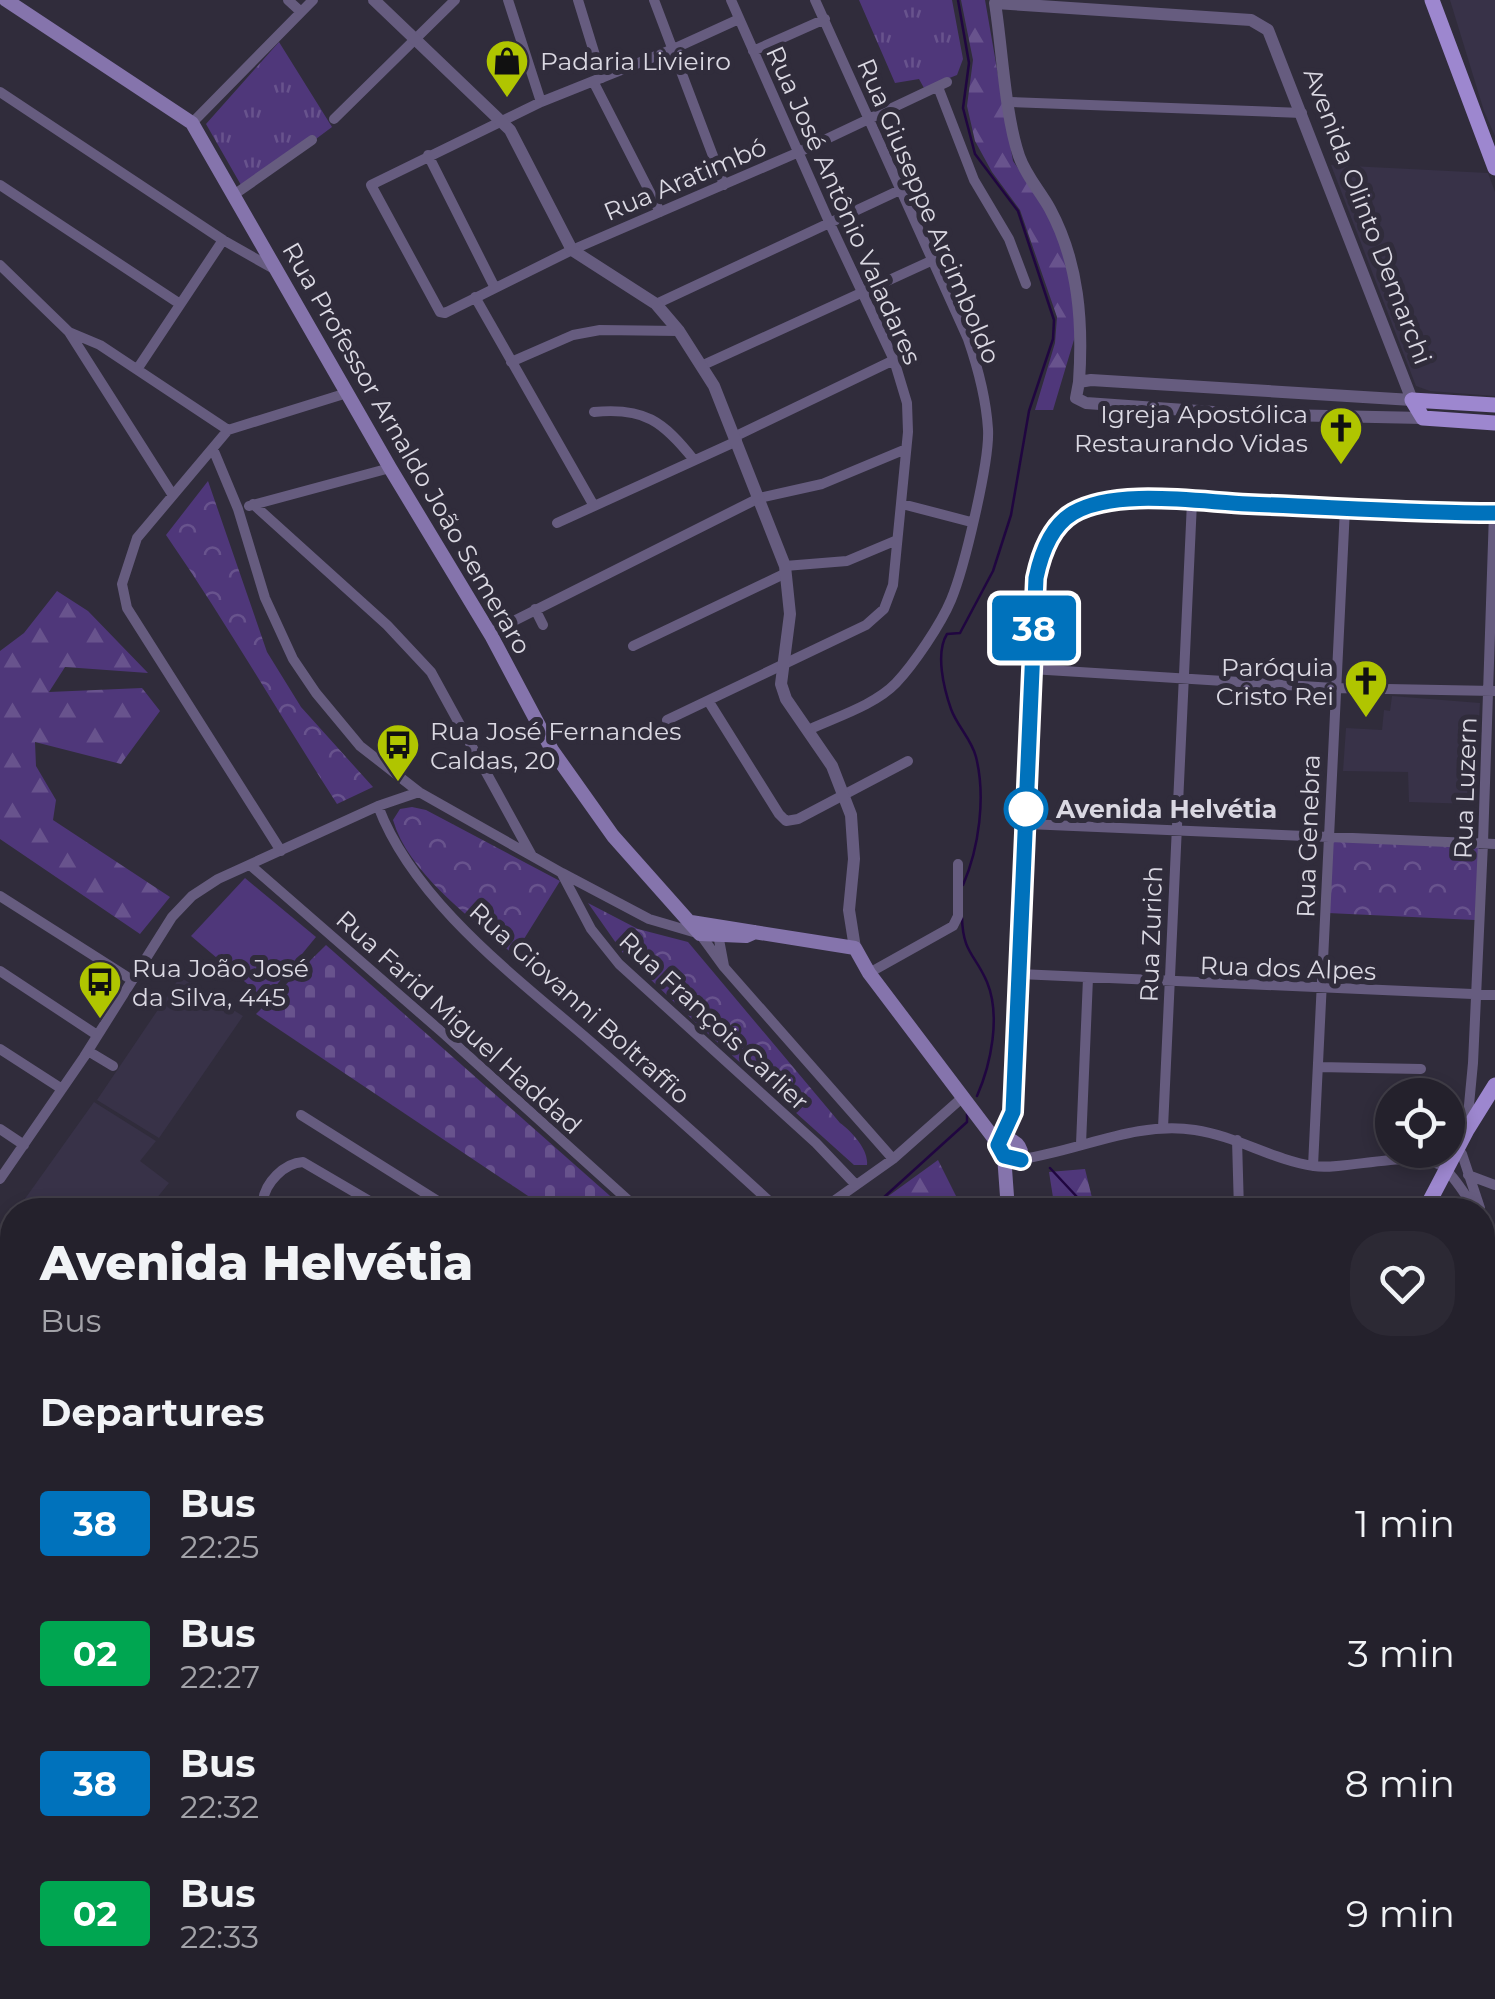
<!DOCTYPE html>
<html lang="en">
<head>
<meta charset="utf-8">
<style>
	:root { --surface:#24212c; --page:#2c2934; --text:#f1f3f6; --muted:#a3a3a9; --line:#413e48 }
	body { margin:0; font-family:Montserrat,sans-serif; background:var(--page); color:var(--text); height:100vh; display:flex; flex-direction:column; font-size:38px; white-space:nowrap }
	* { box-sizing:border-box; margin:0 }
	p { font-size:32px; color:var(--muted) }
	.icon { flex:none; width:55px; height:55px; fill:none; stroke:currentColor; stroke-width:2; stroke-linecap:round; stroke-linejoin:round }
	.map { position:relative; flex:1; overflow:hidden }
	.details { position:absolute; left:0px; top:1198px; width:1495px; height:802px; display:flex; flex-direction:column; background:var(--surface); border-radius:40px 40px 0 0; box-shadow:0 5px 15px #0003,0 0 0 2px var(--line) }
	.details>* { flex:none }
	.badge { padding:0 20px; border-radius:8px; font-size:35px; line-height:65px }
	.buttons { position:absolute; left:1375px; top:1078px; display:grid; gap:20px }
	.buttons a { display:grid; place-items:center; width:90px; height:90px; border-radius:50%; background:var(--surface); box-shadow:0 5px 15px #0003,0 0 0 2px var(--line); font-size:50px }
	.map>.badge { position:absolute; translate:-50% -50%; box-shadow:0 0 0 5px #fff }
	h2 { padding:0 40px; font-size:38px; line-height:90px }
	.round { display:grid; place-items:center; flex:none; width:105px; height:105px; border-radius:40px; background:var(--page) }
	.headline { display:flex; align-items:center; justify-content:space-between; height:170px; padding:0 40px }
	h1 { font-size:48px; font-weight:800; line-height:75px }
	ul { padding:0; list-style:none }
	li { display:flex; align-items:center; gap:30px; height:130px; padding:0 40px }
	li div { flex:1 }
	li b { display:block; font-size:38px }
	li em { font-style:normal }
	li .badge { min-width:110px; font-weight:700; text-align:center }
	.map>svg:first-child { display:block }
</style>
</head>
<body>
<div class="map">
<svg width="1495" height="1999" viewBox="0 0 1495 1999">
	<defs>
		<pattern id="grass-tufts" width="24" height="20" patternUnits="userSpaceOnUse" patternTransform="scale(2.5)"><rect width="24" height="20" fill="#4f377a"/><path d="M3 7l-1-3M5 7V3M7 7l1-3M15 17l-1-3M17 17v-4M19 17l1-3" fill="none" stroke="#68538d"/></pattern>
		<pattern id="forest-firs" width="22" height="20" patternUnits="userSpaceOnUse" patternTransform="scale(2.5)"><rect width="22" height="20" fill="#4f377a"/><path d="M5 1l3.5 6h-7zM16 11l3.5 6h-7z" fill="#68538d"/></pattern>
		<pattern id="cemetery-stones" width="16" height="16" patternUnits="userSpaceOnUse" patternTransform="scale(2.5)"><rect width="16" height="16" fill="#4f377a"/><path d="M2 7V4a2 2 0 0 1 4 0v3zM10 15v-3a2 2 0 0 1 4 0v3z" fill="#68538d"/></pattern>
		<pattern id="park-crowns" width="20" height="18" patternUnits="userSpaceOnUse" patternTransform="scale(2.5)"><rect width="20" height="18" fill="#4f377a"/><path d="M2 6a3 3 0 1 1 6 0M12 15a3 3 0 1 1 6 0" fill="none" stroke="#68538d"/></pattern>
	</defs>
	<rect width="100%" height="100%" fill="#302c3b"/>
	<path fill="#383248" d="M1450,0H1495V136L1484,111Z
		M1331,165L1488,173L1495,192V396L1430,391L1416,386Z
		M1392,696L1480,703L1474,804L1409,802L1408,772L1343,771L1346,728L1382,730L1384,710L1390,711Z
		M180,977L243,1016L159,1138L97,1100Z
		M94,1102L156,1141L140,1161L169,1183L147,1210H17Z"/>
	<path fill="url(#grass-tufts)" d="M859,0H952L963,59L957,75L924,88L919,79L895,83Z
		M279,42L332,127L245,192L206,124Z"/>
	<path fill="url(#forest-firs)" d="M961,0H985L1013,161L1045,207L1059,237L1070,278L1076,333L1053,410H1035L1055,343L1057,317L1020,210L992,172L975,141L967,106L973,60Z
		M57,591L88,611L148,673L65,667L49,692L142,688L160,711L121,764L35,742L36,766L56,800L53,820L170,897L140,934L0,839V651L24,633Z
		M938,1160L963,1210H869Z
		M1085,1169L1095,1210H1055L1049,1172Z"/>
	<path fill="url(#cemetery-stones)" d="M326,945L626,1210H549L256,1014Z"/>
	<path fill="url(#park-crowns)" d="M208,481L267,652L301,707L373,787L337,804C279,714 226,622 166,535Z
		M412,807L426,810L560,881L514,955C473,920 408,873 393,820L400,809Z
		M1332,839L1479,846L1475,920L1328,913Z
		M588,903L638,929L688,942L840,1123C850,1130 869,1149 867,1165H854L696,1023L623,953Z"/>
	<path fill="#4f377a" d="M245,878L316,937L265,999L191,936Z"/>
	<g fill="none" stroke-linecap="round" stroke-linejoin="round">
		<path stroke="#200640" stroke-width="2.5" d="M958,0L969,63L963,108L975,154L1018,211L1054,320L1053,339L1029,411L1011,515L993,571L960,633L947,634C935,653 944,689 951,709C957,726 972,740 976,757C986,797 979,848 963,885
			M962,918C963,953 975,954 987,982C1001,1016 991,1064 977,1096
			M1050,1168L1078,1198L1084,1210
			M865,1210L882,1199L967,1122V1114
			M1053,1988L1057,1999
			M171,1999L174,1988"/>
		<path stroke="#665c7f" stroke-width="10" d="M288,0L300,11
			M508,0L541,102
			M578,0L602,78
			M654,0L724,185
			M739,19L671,50L541,102L371,185L440,312L445,313L572,250L799,152L947,82
			M753,51L825,19
			M593,81L660,212
			M938,87L974,180L1009,239L1026,284
			M0,92L223,240L274,269
			M1010,102L1302,113
			M334,119L455,0
			M192,123L313,0
			M428,155L494,286
			M0,185L180,304
			M235,194L312,140
			M0,265L69,332L172,494
			M475,297L594,506
			M656,304L900,190
			M69,332L100,345L228,430
			M511,362L573,335L600,330L679,331
			M701,366L933,260
			M138,368L223,240
			M594,412C644,407 663,421 694,460
			M736,436L894,360
			M213,449L238,509L265,598L293,659L316,693L360,746L419,792L562,873L649,919L700,934L724,967L893,1159
			M253,504L387,625L431,672L532,856
			M902,504L971,522
			M249,506L390,468
			M557,523L737,441
			M785,566L847,561L897,540
			M535,609L543,625
			M490,633L759,498L822,484L906,449
			M633,646L786,573
			M1031,669L1334,688L1494,691
			M709,702L779,814L786,821L798,819L908,761
			M667,720L866,625L884,609L893,585L908,432L907,403L894,360L830,224L731,0
			M808,730C836,717 875,705 896,683C914,664 941,624 951,600C964,569 990,461 988,429C986,398 978,368 968,339L815,0
			M378,806C414,902 516,977 591,1042C654,1097 717,1153 779,1210
			M1027,824L1495,844
			M281,851L127,608L122,584L137,538L228,430L347,393
			M250,865L443,1033L639,1210
			M562,874L591,929L619,964L816,1143L856,1185
			M0,896L132,980
			M717,929L724,966
			M0,971L97,1035
			M869,973L953,926L958,916V864
			M1019,974L1495,995
			M0,1049L62,1089
			M88,1051L113,1066
			M1318,1067L1421,1069
			M301,1115L452,1210
			M1467,1126L1473,1063L1483,843L1494,513
			M1163,1128L1192,502
			M0,1129L24,1145
			M1004,1137L1013,1112L1036,578C1041,554 1051,526 1073,513C1114,488 1194,502 1241,504C1325,507 1410,513 1495,513
			M1237,1140L1239,1210
			M1081,1144L1088,978
			M1448,1148L1457,1149L1462,1154L1480,1208
			M1400,1157L1423,1150
			M1021,1159C1080,1151 1134,1121 1195,1130C1236,1136 1273,1160 1314,1166C1344,1171 1419,1147 1443,1167C1456,1178 1466,1197 1476,1210
			M1313,1166L1345,508
			M1468,1175L1495,1185
			M0,1179L84,1057L172,917L192,896L218,879L378,806L419,792
			M271,1210L263,1201C265,1183 284,1163 303,1162L385,1210
			M821,1210L893,1159L963,1097
			M1482,1218L1495,1234
			M0,1244L12,1254
			M0,1293L12,1280
			M0,1337L12,1341
			M0,1419L12,1422
			M0,1506L12,1510
			M1482,1597L1495,1588
			M0,1599L12,1604
			M0,1680L12,1684
			M1482,1746L1495,1764
			M0,1794L12,1775
			M1482,1848H1495
			M0,1906L12,1899
			M0,1959L12,1949
			M1482,1962H1495
			M0,1985L30,1999
			M368,1988L374,1999
			M480,1988L486,1999
			M494,1988L500,1999
			M1249,1988V1999
			M124,1999L127,1988
			M204,1999L207,1988
			M289,1999L296,1988
			M550,1999L556,1996
			M615,1999L620,1988
			M1316,1999V1988"/>
		<path stroke="#665c7f" stroke-width="12" d="M374,0L510,130L572,250L656,304L679,331L714,386L785,566L790,614L781,684L786,699L832,766L851,815L854,859L849,910L855,948
			M1079,382C1083,323 1079,263 1050,209C1040,191 1026,176 1019,156C1005,115 1002,47 995,3L1251,20L1268,30L1412,400L1091,380L1079,382L1076,398L1086,403L1241,414L1423,418
			M1400,1988V1999"/>
		<path stroke="#8574ac" stroke-width="14" d="M6,0L192,123L390,468L492,637L552,750L613,836L700,934L746,936L755,932
			M691,922L855,948L869,973L999,1145
			M1003,1137C1014,1140 1023,1146 1021,1159L1004,1155L999,1145Z
			M1004,1155L1008,1210
			M721,1999L735,1988"/>
		<path stroke="#9d87cf" stroke-width="15" d="M1432,0L1495,168
			M1412,400L1423,418L1495,423
			M1412,400L1495,405
			M1425,1210L1467,1130L1495,1085
			M1482,1468L1495,1486
			M1482,1484L1495,1502"/>
	</g>
	<g fill="none" stroke-linecap="round" stroke-linejoin="round">
		<g stroke="#fff" stroke-width="22">
			<path id="line" d="M1021,1160L1004,1156L998,1145L1013,1112L1036,578C1041,554 1051,526 1073,513C1116,488 1200,502 1248,504C1331,507 1413,513 1495,513"/>
		</g>
		<use href="#line" stroke="#0072bc" stroke-width="15"/>
	</g>
	<defs>
		<g id="shop-pin" transform="scale(2.25)"><path d="M0 17L-7.5 6A9.5 9.5 0 1 1 7.5 6Z" fill="#b0c500" stroke="#302c3b"/><path d="M-5-2.5h2.3a2.7 3.5 0 0 1 5.4 0H5L5.5 6h-11ZM-1.5-2.5h3a1.5 2.3 0 0 0-3 0Z" fill="#111"/></g>
		<g id="church-pin" transform="scale(2.25)"><path d="M0 17L-7.5 6A9.5 9.5 0 1 1 7.5 6Z" fill="#b0c500" stroke="#302c3b"/><path d="M-1.2-6h2.4v3.5h3.3v2.4h-3.3V6h-2.4V-.1h-3.3v-2.4h3.3Z" fill="#111"/></g>
		<g id="bus-pin" transform="scale(2.25)"><path d="M0 17L-7.5 6A9.5 9.5 0 1 1 7.5 6Z" fill="#b0c500" stroke="#302c3b"/><path d="M-5-6H5V4H4V6H2V4H-2V6H-4V4H-5ZM-3.5-4V0h7V-4ZM-3.5 1.2v1.5H-2V1.2ZM2 1.2v1.5H3.5V1.2Z" fill="#111"/></g>
	</defs>
	<g fill-rule="evenodd">
		<use href="#shop-pin" x="507" y="61"/>
		<use href="#church-pin" x="1341" y="428"/>
		<use href="#church-pin" x="1366" y="681"/>
		<use href="#bus-pin" x="398" y="745"/>
		<use href="#bus-pin" x="100" y="982"/>
	</g>
	<circle fill="#fff" stroke="#0072bc" stroke-width="5" cx="1026" cy="809" r="20"/>
	<g text-anchor="middle" dominant-baseline="central" stroke-width="10" stroke-linejoin="round" paint-order="stroke">
		<g font-size="25" fill="#dad8e2" stroke="#302c3b" text-anchor="start">
			<text x="540" y="61">Padaria Livieiro</text>
			<text x="1308" y="414" text-anchor="end">Igreja Apostólica<tspan x="1308" dy="29">Restaurando Vidas</tspan></text>
			<text x="1334" y="667" text-anchor="end">Paróquia<tspan x="1334" dy="29">Cristo Rei</tspan></text>
			<text x="430" y="731">Rua José Fernandes<tspan x="430" dy="29">Caldas, 20</tspan></text>
			<text x="132" y="968">Rua João José<tspan x="132" dy="29">da Silva, 445</tspan></text>
		</g>
		<g font-size="25" fill="#dad8e2" stroke="#302c3b">
			<text transform="translate(685 179) rotate(-23)">Rua Aratimbó</text>
			<text transform="translate(844 205) rotate(66)">Rua José Antônio Valadares</text>
			<text transform="translate(929 211) rotate(67)">Rua Giuseppe Arcimboldo</text>
			<text transform="translate(1368 216) rotate(69)">Avenida Olinto Demarchi</text>
			<text transform="translate(407 448) rotate(60)">Rua Professor Arnaldo João Semeraro</text>
			<text transform="translate(1465 788) rotate(-88)">Rua Luzern</text>
			<text transform="translate(1308 836) rotate(-88)">Rua Genebra</text>
			<text transform="translate(1151 934) rotate(-88)">Rua Zurich</text>
			<text transform="translate(1288 968) rotate(2)">Rua dos Alpes</text>
			<text transform="translate(580 1003) rotate(42)">Rua Giovanni Boltraffio</text>
			<text transform="translate(714 1021) rotate(43)">Rua François Carlier</text>
			<text transform="translate(459 1022) rotate(42)">Rua Farid Miguel Haddad</text>
		</g>
		<g font-size="25" font-weight="bold" fill="#dad8e2" stroke="#302c3b" text-anchor="start">
			<text x="1056" y="809">Avenida Helvétia</text>
		</g>
	</g>
</svg>
<div class="buttons">
<a><svg class="icon" aria-label="locate" viewBox="0 0 24 24"><circle cx="12" cy="12" r="6"/><path d="M12 2v4M12 18v4M2 12h4M18 12h4"/></svg></a>
</div>
<b class="badge" style="left:1034px;top:628px;background:#0072bc;color:#fff">38</b>
<section class="details">
<div class="headline"><div><h1>Avenida Helvétia</h1><p>Bus</p></div><a class="round"><svg class="icon" aria-label="heart" viewBox="0 0 24 24"><path d="M12 20l-8-8c-3-5 5-10 8-4 3-6 11-1 8 4z"/></svg></a></div>
<h2>Departures</h2>
<ul>
<li><span class="badge" style="background:#0072bc;color:#fff">38</span><div><b>Bus</b><p>22:25</p></div><em>1 min</em></li>
<li><span class="badge" style="background:#00a651;color:#fff">02</span><div><b>Bus</b><p>22:27</p></div><em>3 min</em></li>
<li><span class="badge" style="background:#0072bc;color:#fff">38</span><div><b>Bus</b><p>22:32</p></div><em>8 min</em></li>
<li><span class="badge" style="background:#00a651;color:#fff">02</span><div><b>Bus</b><p>22:33</p></div><em>9 min</em></li>
</ul>
</section>
</div>
</body>
</html>
